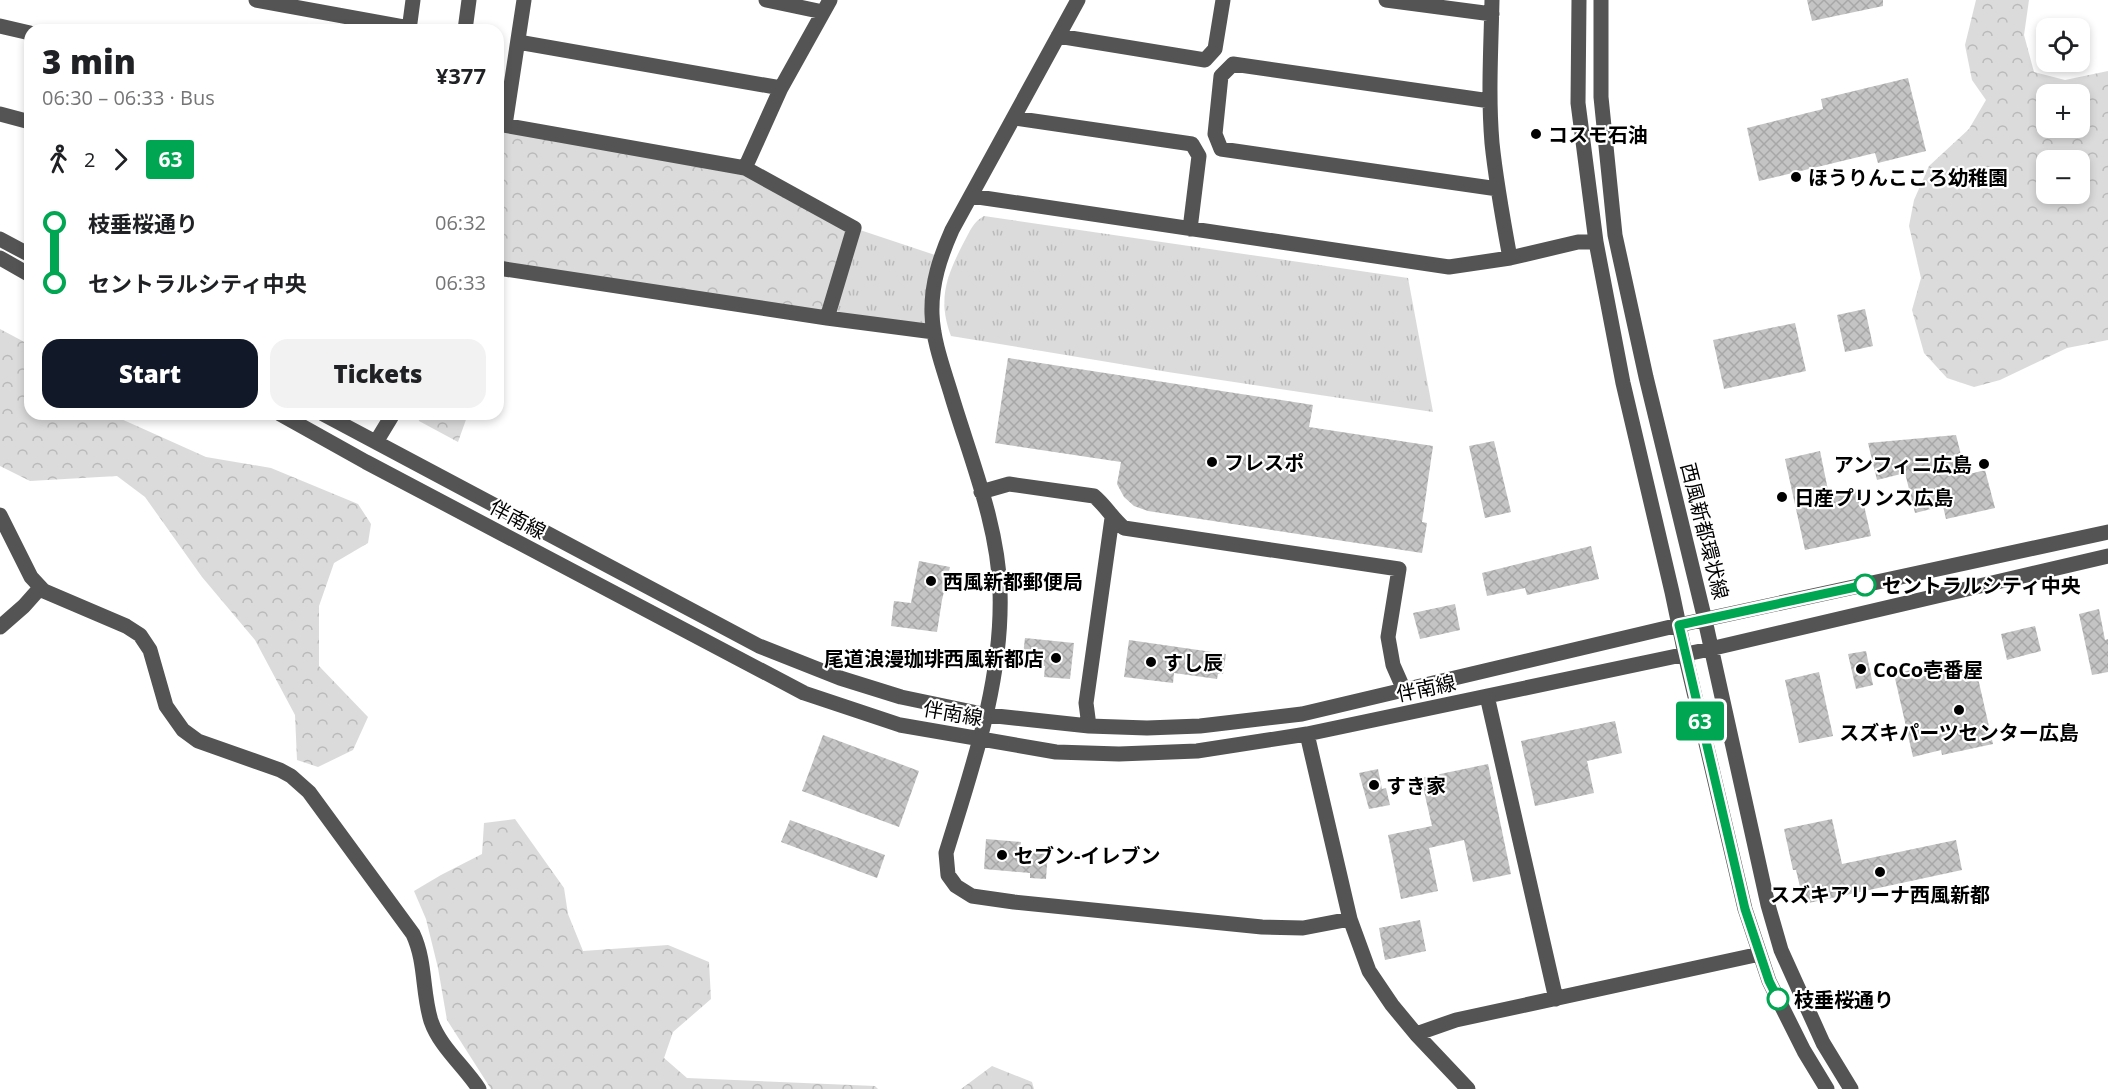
<!DOCTYPE html>
<html lang="en">
<head>
<meta charset="utf-8">
<style>
	:root { --surface:#fff; --page:#f2f2f2; --text:#202124; --muted:#757577; --accent:#111827 }
	body { margin:0; font-family:"Open Sans","Noto Sans JP",sans-serif; background:var(--page); color:var(--text); height:100vh; display:flex; flex-direction:column; font-size:22px; white-space:nowrap }
	* { box-sizing:border-box; margin:0 }
	p { font-size:20px; color:var(--muted) }
	.icon { flex:none; width:33px; height:33px; fill:none; stroke:currentColor; stroke-width:2; stroke-linecap:round; stroke-linejoin:round }
	.map { position:relative; flex:1; overflow:hidden }
	.sheet { position:absolute; left:24px; top:24px; width:480px; height:396px; display:flex; flex-direction:column; background:var(--surface); border-radius:18px; box-shadow:0 3px 9px #0003 }
	.sheet>* { flex:none }
	.badge { padding:0 12px; border-radius:4px; font-size:21px; line-height:39px }
	.tools { position:absolute; left:2036px; top:18px; display:grid; gap:12px }
	.tools a { display:grid; place-items:center; width:54px; height:54px; border-radius:12px; background:var(--surface); box-shadow:0 3px 9px #0003; font-size:30px }
	.map>.badge { position:absolute; translate:-50% -50%; box-shadow:0 0 0 3px #fff }
	.legs { display:flex; align-items:center; gap:9px; height:66px; padding:0 18px; font-size:20px }
	.legs p { margin-inline-start:auto }
	.overview { display:flex; align-items:center; justify-content:space-between; height:102px; padding:0 18px }
	h1 { font-size:33px; font-weight:800; line-height:45px }
	.button { display:flex; gap:12px; margin-top:auto; padding:12px 18px }
	.button a { flex:1; height:69px; border-radius:18px; background:var(--accent); color:#fff; font-size:24px; font-weight:800; line-height:69px; text-align:center }
	.button a+a { background:var(--page); color:var(--text) }
	ul { padding:0 18px; list-style:none }
	li { display:flex; align-items:center; gap:21px; height:60px; font-size:22px }
	li i { display:grid; place-items:center; width:9px; height:100%; margin:0 8px; background:currentColor }
	li i::after { content:''; width:15px; height:15px; margin:-8px; border:4px solid; border-radius:50%; background:var(--surface) }
	li p { margin-inline-start:auto }
	li:first-child i { background:linear-gradient(#0000 50%,currentColor 0) }
	li:last-child i { background:linear-gradient(currentColor 50%,#0000 0) }
	.map>svg:first-child { display:block }
</style>
</head>
<body>
<div class="map">
<svg width="2108" height="1089" viewBox="0 0 2108 1089">
	<defs>
		<pattern id="grass-tufts" width="24" height="20" patternUnits="userSpaceOnUse" patternTransform="scale(1.5)"><rect width="24" height="20" fill="#dbdbdb"/><path d="M3 7l-1-3M5 7V3M7 7l1-3M15 17l-1-3M17 17v-4M19 17l1-3" fill="none" stroke="#bababa"/></pattern>
		<pattern id="forest-crowns" width="20" height="18" patternUnits="userSpaceOnUse" patternTransform="scale(1.5)"><rect width="20" height="18" fill="#dbdbdb"/><path d="M2 6a3 3 0 1 1 6 0M12 15a3 3 0 1 1 6 0" fill="none" stroke="#bababa"/></pattern>
		<pattern id="building-cross-hatch" width="8" height="8" patternUnits="userSpaceOnUse" patternTransform="scale(1.5)"><rect width="8" height="8" fill="#c4c4c4"/><path d="M0 0l8 8M0 8l8-8" fill="none" stroke="#a7a7a7"/></pattern>
	</defs>
	<rect width="100%" height="100%" fill="#fff"/>
	<path fill="url(#grass-tufts)" d="M984,216L1408,278L1433,412L1168,372L951,336C937,299 947,275 964,242C970,231 973,222 984,216Z
		M854,228L941,257L934,332L827,318Z"/>
	<path fill="url(#forest-crowns)" fill-rule="evenodd" d="M1976,0H2029L2024,35L2034,72L2065,80L2108,71V340L2067,348L2000,380L1974,387L1947,378L1924,353L1912,310L1921,278L1909,226L1914,200L1929,166L1969,129L1986,100L1972,80L1965,45ZM2079,94V128H2046V94ZM2046,160H2079V194H2046Z
		M498,127L745,168L854,228L827,318L498,268Z
		M0,329L30,345V414H110L206,457L271,468L358,504L371,524L368,543L334,563L319,606V666L368,717L353,750L318,767L297,760L295,715L255,640L202,577L145,497L117,476L30,481L0,466Z
		M418,414H468L458,442L419,421Z
		M515,819L564,888L568,914L583,951L668,945L709,962L711,999L673,1032L664,1058L687,1078L875,1086L878,1089H491L447,1020L438,968L426,919L414,891L441,875L482,854L484,823Z
		M992,1066L1032,1082L1034,1089H961Z"/>
	<path fill="url(#building-cross-hatch)" d="M1807,0H1883V6L1812,21Z
		M1908,78L1926,151L1878,163L1875,153L1759,181L1747,128L1823,109L1821,99Z
		M1865,309L1873,346L1845,352L1837,315Z
		M1795,323L1806,371L1724,389L1713,340Z
		M1008,358L1313,405L1309,427L1433,446L1422,522L1427,523L1422,553L1148,511L1134,506L1124,497L1117,484L1121,462L995,443Z
		M1956,435L1966,475L1985,470L1995,508L1946,519L1943,506L1915,513L1905,473L1877,480L1868,443Z
		M1494,441L1511,512L1485,518L1469,446Z
		M1820,451L1829,495L1860,488L1871,536L1805,550L1785,459Z
		M1591,546L1599,579L1527,595L1525,588L1487,596L1482,573Z
		M919,561L950,567L942,600L937,632L891,626L894,601L911,603Z
		M1455,604L1460,630L1420,639L1413,613Z
		M2099,609L2105,640L2108,639V672L2092,675L2079,614Z
		M2035,626L2041,651L2007,660L2001,634Z
		M1025,638L1074,643L1070,679L1044,677L1045,666L1022,663Z
		M1129,640L1226,654L1223,674H1218L1217,679L1174,673L1173,683L1124,677Z
		M1866,651L1873,685L1856,689L1848,654Z
		M1975,665L1993,744L1942,755L1941,750L1913,757L1894,674L1919,668L1921,677Z
		M1819,672L1833,736L1799,743L1785,680Z
		M1615,721L1622,753L1587,761L1594,793L1535,806L1521,741Z
		M823,735L919,771L899,827L802,791Z
		M1488,764L1511,874L1473,882L1464,840L1429,848L1438,891L1401,899L1388,835L1432,826L1421,778Z
		M1378,769L1382,789L1386,788L1390,805L1369,809L1359,773Z
		M1832,819L1842,864L1956,840L1962,870L1804,904L1796,870H1793L1784,829Z
		M790,820L885,855L877,878L781,842Z
		M986,839L1021,842L1020,849L1048,851L1046,879L1030,878V873L984,869Z
		M1420,920L1426,951L1385,960L1379,928Z"/>
	<g fill="none" stroke-linecap="round" stroke-linejoin="round">
		<path stroke="#545454" stroke-width="15" d="M256,0L409,28
			M766,0L823,12
			M1078,0L952,230C940,257 931,284 932,314C933,342 944,370 952,397C971,460 998,525 1000,591C1003,681 972,768 946,853L948,875L956,886L972,896L1014,902L1262,927L1303,928L1350,919
			M1386,0L1492,14
			M1492,0C1491,48 1488,96 1492,143C1496,182 1503,220 1510,258
			M1579,0L1578,103L1596,242L1623,383L1672,592L1685,654L1745,909L1769,981L1804,1051L1827,1089
			M1601,0V97L1615,235L1646,377L1705,620L1768,905L1781,950L1823,1043L1851,1089
			M0,26L30,33
			M409,30L413,0
			M465,30L469,0
			M1058,36L1205,60L1215,49L1223,0
			M518,42L781,88
			M1490,101L1233,64L1221,76L1215,134L1221,149L1498,189
			M0,114L30,122
			M1014,118L1192,144L1199,156L1190,229
			M498,124L745,168L854,228L827,318
			M505,125L524,0
			M745,168L781,88L830,0
			M971,196L1449,267L1510,258L1578,242H1596
			M0,239L30,255
			M0,258L30,275
			M498,268L827,318L934,332
			M280,414L366,462L804,693L900,725L1056,752L1119,754L1197,751L1307,734L1710,649L2108,556
			M323,414L759,646L840,678L901,697L987,715L1089,726L1147,728L1200,726L1302,714L1679,625L2108,532
			M376,442L393,414
			M981,492L1009,484L1094,496C1106,506 1112,518 1124,528L1399,569L1388,637L1393,665L1404,690
			M0,515L31,577L44,591L126,626L140,635L150,650L166,706L183,730L198,741L280,770L291,776L309,792L413,934C426,962 422,992 431,1021C440,1047 464,1066 479,1089
			M0,627L24,606L40,588
			M1487,696L1556,999
			M1089,726L1086,703L1112,518
			M1307,734L1350,919L1369,971L1392,1005L1416,1034L1468,1089
			M1416,1034L1456,1020L1760,954"/>
	</g>
	<g fill="none" stroke-linecap="round" stroke-linejoin="round">
		<g stroke="#fff" stroke-width="14">
			<path id="line-1" d="M1778,999L1769,981L1745,909L1679,625L1865,585"/>
		</g>
		<use href="#line-1" stroke="#00a651" stroke-width="9"/>
	</g>
	<g fill="#000" stroke="#fff" stroke-width="2">
		<circle cx="1536" cy="134" r="6"/>
		<circle cx="1796" cy="177" r="6"/>
		<circle cx="1212" cy="462" r="6"/>
		<circle cx="1984" cy="464" r="6"/>
		<circle cx="1782" cy="497" r="6"/>
		<circle cx="931" cy="581" r="6"/>
		<circle cx="1056" cy="658" r="6"/>
		<circle cx="1151" cy="662" r="6"/>
		<circle cx="1861" cy="669" r="6"/>
		<circle cx="1959" cy="710" r="6"/>
		<circle cx="1374" cy="785" r="6"/>
		<circle cx="1002" cy="855" r="6"/>
		<circle cx="1880" cy="872" r="6"/>
	</g>
	<g fill="#fff" stroke="#00a651" stroke-width="3">
		<circle cx="1865" cy="585" r="10"/>
		<circle cx="1778" cy="999" r="10"/>
	</g>
	<g text-anchor="middle" dominant-baseline="central" stroke-width="4.5" stroke-linejoin="round" paint-order="stroke">
		<g font-size="20" font-weight="bold" fill="#000" stroke="#fff" text-anchor="start">
			<text x="1548" y="134">コスモ石油</text>
			<text x="1808" y="177">ほうりんこころ幼稚園</text>
			<text x="1224" y="462">フレスポ</text>
			<text x="1972" y="464" text-anchor="end">アンフィニ広島</text>
			<text x="1794" y="497">日産プリンス広島</text>
			<text x="943" y="581">西風新都郵便局</text>
			<text x="1044" y="658" text-anchor="end">尾道浪漫珈琲西風新都店</text>
			<text x="1163" y="662">すし辰</text>
			<text x="1873" y="669">CoCo壱番屋</text>
			<text x="1959" y="732" text-anchor="middle">スズキパーツセンター広島</text>
			<text x="1386" y="785">すき家</text>
			<text x="1014" y="855">セブン-イレブン</text>
			<text x="1880" y="894" text-anchor="middle">スズキアリーナ西風新都</text>
		</g>
		<g font-size="20" fill="#000" stroke="#fff">
			<text transform="translate(518 519) rotate(28)">伴南線</text>
			<text transform="translate(1705 531) rotate(76)">西風新都環状線</text>
			<text transform="translate(1426 688) rotate(-12)">伴南線</text>
			<text transform="translate(953 713) rotate(10)">伴南線</text>
		</g>
		<g font-size="20" font-weight="bold" fill="#000" stroke="#fff" text-anchor="start">
			<text x="1882" y="585">セントラルシティ中央</text>
			<text x="1794" y="999">枝垂桜通り</text>
		</g>
	</g>
</svg>
<div class="tools">
<a><svg class="icon" aria-label="locate" viewBox="0 0 24 24"><circle cx="12" cy="12" r="6"/><path d="M12 2v4M12 18v4M2 12h4M18 12h4"/></svg></a>
<a>+</a>
<a>−</a>
</div>
<b class="badge" style="left:1700px;top:721px;background:#00a651;color:#fff">63</b>
<section class="sheet">
<div class="overview"><div><h1>3 min</h1><p>06:30 – 06:33 · Bus</p></div><b>¥377</b></div>
<div class="legs"><svg class="icon" aria-label="walk" viewBox="0 0 24 24"><circle cx="13" cy="4" r="2"/><path d="M13 8l-2 6 4 7M11 14l-3 7M7 12l3-4h3l4 4"/></svg>2<svg class="icon" aria-label="forward" viewBox="0 0 24 24"><path d="M9 5l7 7-7 7"/></svg><b class="badge" style="background:#00a651;color:#fff">63</b></div>
<ul>
<li><i style="color:#00a651"></i><b>枝垂桜通り</b><p>06:32</p></li>
<li><i style="color:#00a651"></i><b>セントラルシティ中央</b><p>06:33</p></li>
</ul>
<div class="button"><a>Start</a><a>Tickets</a></div>
</section>
</div>
</body>
</html>
